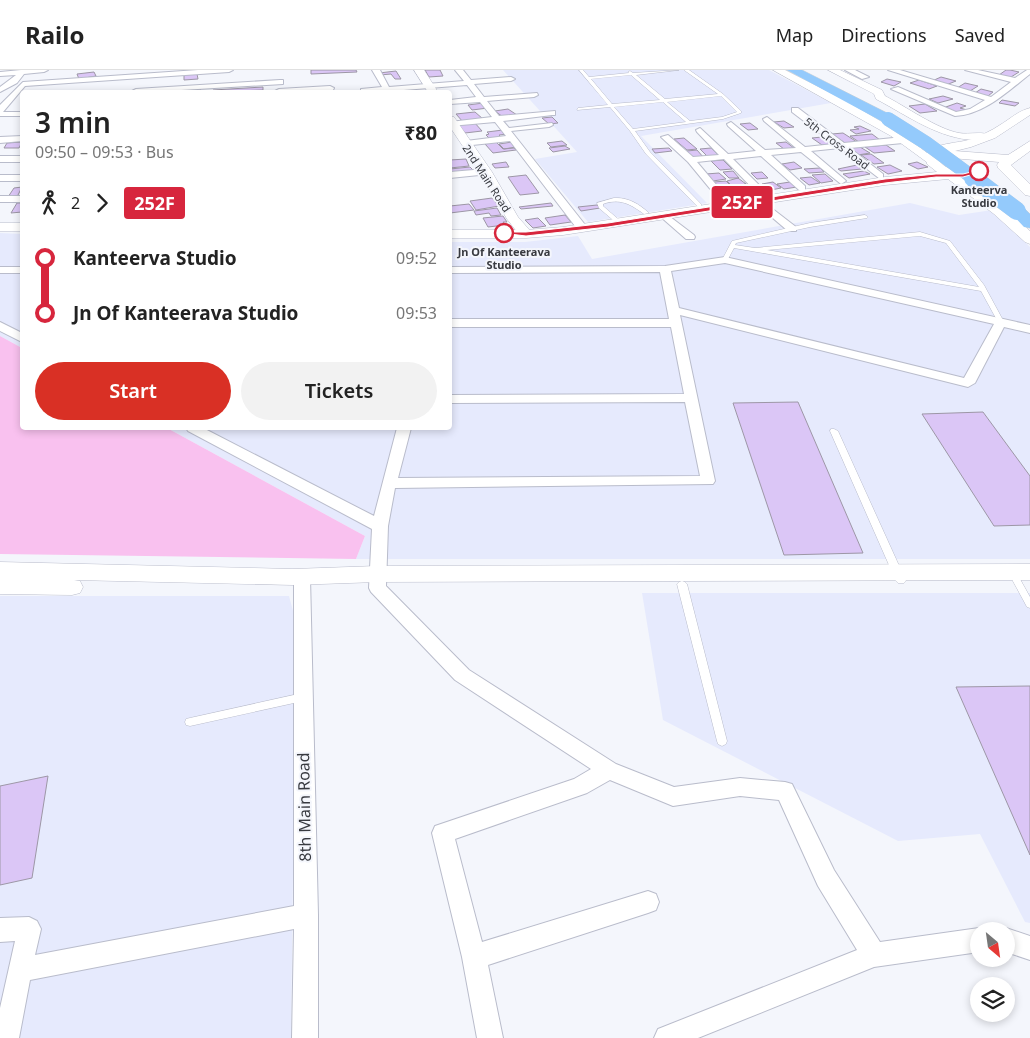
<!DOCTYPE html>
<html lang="en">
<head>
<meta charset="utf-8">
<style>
	:root { --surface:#fff; --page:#f2f2f2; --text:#222; --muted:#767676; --line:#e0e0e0; --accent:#d93025 }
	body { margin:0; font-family:"Noto Sans",sans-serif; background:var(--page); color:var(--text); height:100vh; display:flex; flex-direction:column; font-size:19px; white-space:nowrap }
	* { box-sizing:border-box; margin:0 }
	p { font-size:16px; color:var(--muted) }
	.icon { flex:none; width:28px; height:28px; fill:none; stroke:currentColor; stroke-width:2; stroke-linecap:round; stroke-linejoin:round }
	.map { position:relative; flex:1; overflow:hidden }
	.drawer { position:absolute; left:20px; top:20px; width:432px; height:340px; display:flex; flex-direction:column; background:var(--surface); border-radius:5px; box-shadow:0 2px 8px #0003 }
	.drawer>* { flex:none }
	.badge { padding:0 10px; border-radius:4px; font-size:18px; line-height:32px }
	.needle { width:32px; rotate:151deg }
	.controls { position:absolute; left:970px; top:852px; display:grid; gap:10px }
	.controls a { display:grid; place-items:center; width:45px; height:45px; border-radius:50%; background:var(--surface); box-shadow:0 2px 8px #0003; font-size:25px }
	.map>.badge { position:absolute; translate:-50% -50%; box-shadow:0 0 0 2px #fff }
	.legs { display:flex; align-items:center; gap:8px; height:55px; padding:0 15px; font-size:16px }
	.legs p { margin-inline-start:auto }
	.headline { display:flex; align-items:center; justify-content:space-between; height:85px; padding:0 15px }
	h1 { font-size:28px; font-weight:600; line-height:38px }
	.cta { display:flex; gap:10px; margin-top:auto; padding:10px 15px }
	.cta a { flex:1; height:58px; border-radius:30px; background:var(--accent); color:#fff; font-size:20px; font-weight:600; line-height:58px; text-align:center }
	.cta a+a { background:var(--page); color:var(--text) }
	ul { padding:0 15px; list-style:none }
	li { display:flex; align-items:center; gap:18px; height:55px; font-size:19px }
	li i { display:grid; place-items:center; width:8px; height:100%; margin:0 6px; background:currentColor }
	li i::after { content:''; width:12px; height:12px; margin:-6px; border:4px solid; border-radius:50%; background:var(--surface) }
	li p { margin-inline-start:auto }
	li:first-child i { background:linear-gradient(#0000 50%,currentColor 0) }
	li:last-child i { background:linear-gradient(currentColor 50%,#0000 0) }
	header { display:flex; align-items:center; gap:30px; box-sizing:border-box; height:70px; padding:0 25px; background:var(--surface); border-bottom:1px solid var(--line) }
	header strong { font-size:24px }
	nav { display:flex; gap:28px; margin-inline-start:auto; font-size:18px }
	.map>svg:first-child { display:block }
</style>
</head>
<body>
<header>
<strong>Railo</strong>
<nav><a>Map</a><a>Directions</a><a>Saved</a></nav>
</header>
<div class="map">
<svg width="1030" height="968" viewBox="0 0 1030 968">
	<rect width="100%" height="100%" fill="#f4f6fc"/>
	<path fill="#e6eafd" d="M503,0H769L831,33L641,66L707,133L588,152L535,89L577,82Z
		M910,133L959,145L992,140L1030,177V489H356L365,466L167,358H450V172H525L578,166L592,189Z
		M0,163L22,164V278L0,266Z
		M642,523H1030V853L1025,852L980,764L898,771L663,650Z
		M0,526H289L296,552L291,968H0Z"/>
	<path fill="#f9c1ef" d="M0,266L22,278V358H167L365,466L356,489L0,484Z"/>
	<path fill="#dbc6f6" stroke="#9d97a6" d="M311,0H356L357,2L311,4Z
		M425,0H440L443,6L429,7Z
		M1006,0H1010L1019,2L1011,7L999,5Z
		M396,1L401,9H395L391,4L380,5L379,3Z
		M94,2L96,6L79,9L77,4Z
		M197,4L198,9L184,10V5Z
		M941,7L956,11L946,15L932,11Z
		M887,9L901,12L894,16L881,12Z
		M919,10L937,16L929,19L910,13Z
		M965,13L978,16L970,21L957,18Z
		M263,17V20L212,22L213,20Z
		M200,18L201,22H162Z
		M981,19L993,22L988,26L975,23Z
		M943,26L953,29L938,33L929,29Z
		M1002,30L1019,33L1015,36L999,33Z
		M483,33L488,38L472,40L468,35Z
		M957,33L966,36L960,38L967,40L958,43L943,38Z
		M925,34L937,41L920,43L909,36Z
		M508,39L517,45L503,47L495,41Z
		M475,42L483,49L463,52L456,44Z
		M552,47L558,53L549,54L542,48Z
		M784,51L794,57L784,58L774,52Z
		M474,52L482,61L465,63L457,54Z
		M750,53L758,59L748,60L740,54Z
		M860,56L871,61L856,64L850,60L859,59L854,57Z
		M503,60L508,64L499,65L502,68L491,70L486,65L489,64L487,62Z
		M843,63L857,72L845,73L832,64Z
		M872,64L880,70L859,72L850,66Z
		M822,67L832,74L822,75L812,68Z
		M684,68L697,79L687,80L674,69Z
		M562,71L567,75L551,77L547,73Z
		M22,72L19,78H4L7,73Z
		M496,72L503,79L514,78L516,80L493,83L485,74Z
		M512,72L516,77L504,79L499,74Z
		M786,72L794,78L784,79L776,73Z
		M886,75L895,81L874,83L865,77Z
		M565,76L570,79L553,82L549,78Z
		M860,77L870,83L858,85L849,78Z
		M669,78L672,81L655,83L652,79Z
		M711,78L719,86L708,87L700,79Z
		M697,80L704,88L694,89L687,81Z
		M871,84L884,93L874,94L861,85Z
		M466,89L469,96L450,98V90Z
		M723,90L732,99L720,100L711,91Z
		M506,92L509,97L495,98L492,94Z
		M794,92L802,98L790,100L782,94Z
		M917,92L928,97L918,99L908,94Z
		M857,95L862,99L841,101L838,99Z
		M890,95L902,101L888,104L877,97Z
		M470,97L474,101L450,104V99Z
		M820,98L824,102L809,103L804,99Z
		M733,101L739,108H729L723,102Z
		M864,101L870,104L849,108L843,104Z
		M762,102L768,108L757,109L751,103Z
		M719,103L726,109L713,111L706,104Z
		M825,104L833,111L821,113L812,105Z
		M526,105L539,123L520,125L508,107Z
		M811,107L820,113L809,115L800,108Z
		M738,108L746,114H744L745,116H732L727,111Z
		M726,111L731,116L719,117L714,112Z
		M773,112L781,118L771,120L762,114Z
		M790,112L797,117L784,119L777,114Z
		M22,117L17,127H8L14,118Z
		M732,117L741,125L728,127L720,119Z
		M749,117L755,123L743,124L737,119Z
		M492,128L499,136L476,140L470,131Z
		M17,133H22V142L11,143Z
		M551,133L553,136L521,139L519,137Z
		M469,134L474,140L450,143V136Z
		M597,135L600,138L581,141L578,137Z
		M497,138L501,145L491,146L489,143L476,145L474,141Z
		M565,145L571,152L550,155L545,148Z
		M503,146L507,152H503L505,155L488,157L483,148Z
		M538,148L546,156L533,158L525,150Z
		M798,332L863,483L784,485L733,333Z
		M983,342L1030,406V455L994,456L922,344Z
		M1030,616V785L956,617Z
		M48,706L32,808L0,815V716Z"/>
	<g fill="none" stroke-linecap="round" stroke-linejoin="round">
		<g stroke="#b9bccb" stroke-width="1">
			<path id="service" d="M579,0H583L589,7L629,3L628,2L630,1L633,3L679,0L636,5L665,29L718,24L684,0H689L723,24L741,41V43L723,49L635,61L650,82L701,134V136H697L646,84L630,61L610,37L577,40L578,38L608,35ZM631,5L660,30L612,34L591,9ZM721,26L737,42L722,47L690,51L667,32ZM663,32L686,52L633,59L614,37Z
				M614,128C628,127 639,134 649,143L644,144C630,134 620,128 603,134V136L618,149L613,150L599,138L597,133Z
				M865,145L868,147L867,148L810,157L736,173L735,175L755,178L920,162L950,171L984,215L1004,252L1003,253L998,252L981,221L734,178L727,191L722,190L732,171L810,153ZM920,166L946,173L979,217L767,180Z
				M831,359H834L838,361L906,511L904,513H898L896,511L830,361Z
				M1012,499L1015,500L1030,527V538L1027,537L1008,502Z
				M682,511L685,512L687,514L727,671L726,674L722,676L718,674L717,671L677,514L679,512Z
				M303,623L307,624L308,627L307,630L303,631L190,656L186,655L185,652L186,649L190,648Z"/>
		</g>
		<g stroke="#b9bccb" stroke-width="2">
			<path id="minor" d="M21,0H48L44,2L24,4L17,13L0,22V17L16,5L0,6V2Z
				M198,0H233L229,2L25,16L3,42H22V46H0V35L23,12Z
				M372,0H380L389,17L464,11L455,0H463L471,10L511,7L515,9L511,11L474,14L484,27L537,23L538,25L534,27L487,31L499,46L555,41V45H552L503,51L509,58L552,53L553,55L549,57L511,61L586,156V160H578L510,71L463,76V72L466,71L506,66L495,52L450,56V52L492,47L480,32L450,34V30L476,27L467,15L391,21V22H361V19L382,17Z
				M845,0H855L869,7L862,9Z
				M888,0H900L991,27L1011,12L965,0H978L1015,8L1027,0H1030V4C1008,21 984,45 955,46L891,19L898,17L956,42L970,39L985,30Z
				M280,10H283V14L148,22L132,21L136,19Z
				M330,16L334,18L333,20L292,22L275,21L279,19Z
				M792,38H798L844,73L903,67L907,70L903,73L850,78L883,104V108L880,109L840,78L811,81L844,109L846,111L841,114L801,82L771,85L805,116V120H799L761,86L733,89L766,122V126H760L724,89L697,92L729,130L724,133L721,132L688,92L661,67L668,65L693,87L719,85L697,62L696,60L700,58L728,84L756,81L728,56L727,54L731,52L765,80L796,78L764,51L763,49L767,47L805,77L834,74L792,42Z
				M22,66V71L0,73V67Z
				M0,86H22V92H0Z
				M486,99L489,100V104L450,108V102Z
				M0,105H22V111H0Z
				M0,126H22V132H0Z
				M757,127L796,157V161H788L754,132V128Z
				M665,143L694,165L695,167L694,169H686L662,148V144Z
				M725,187L1030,255V263L1004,257L975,313L968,317L680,245L715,411L713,414L395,418L388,456L386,516L469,600L616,694L674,717L740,708L785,712L792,714L834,800L880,872L979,858L986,861H979V882L874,897L698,968H654L658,959L857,880L818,816L779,730L740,726L673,736L610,710L587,723L455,769L482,872L648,821L656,824L659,832L656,840L648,843L488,895L503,968H477L462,887L432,763L435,756L574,709L591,699L455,610L371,522L369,518L372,459L188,361L186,358H203L374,446L397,358H411L398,408L700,406L685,332L450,333V325L684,324L671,257H450V249H669L660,202L450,203V197L665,196ZM725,193L994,254L964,308L679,238L671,201Z
				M0,197H22V203H0Z
				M0,252L22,263V272L0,261Z
				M302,501L308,503L310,507L318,845V968H292L294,859L30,910L19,968H0V938L15,871L0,872V848L29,847L37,851L41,859L35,885L294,836V507L296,503Z
				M1006,858L1030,866V890L1006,882V861H999Z"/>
		</g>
		<g stroke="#b9bccb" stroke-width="1">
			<path id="tertiary" d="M414,0H424L438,22H428Z
				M773,0H785L846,31L899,62L938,91L936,93H928L891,66Z
				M828,0H840L882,20L885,26C905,36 937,59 959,63C969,65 986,60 993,67C989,72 982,70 975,70C939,69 908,46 876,29L874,24Z
				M450,46L454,47L492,102L518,147L533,164L531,167H521L507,149L480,102L450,57Z
				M0,492L293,499L377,496L1030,494V510L377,512L293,515L74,510L80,511L83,517L80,523L72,525L0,524V508H11H0Z"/>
		</g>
		<g stroke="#b9bccb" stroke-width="1">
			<path id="secondary" d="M1030,38V45L995,68L971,77L955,81L1008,85L1030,71V81L1011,95L1030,114V126L1025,125L998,98L997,95L999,92L951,88L947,87L946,82L938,86C939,96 950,98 957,103C983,121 1007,140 1030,161V174L1025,172L994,144L948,109L885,115L563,165L526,168H450V160H526L563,157L885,107L937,102L927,94L925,85C935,72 957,74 972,69C982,65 991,61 1000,55C1010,49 1018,41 1030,38Z
				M0,153H22V161H0Z"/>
		</g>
		<g stroke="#d3d4d5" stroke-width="1">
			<path id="trunk" d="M787,0H802L893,46L895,49L893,52H883Z
				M1017,136L1023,137L1030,144V158L1024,157L1009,141L1011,137Z"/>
		</g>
		<use href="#service" fill="#fff" fill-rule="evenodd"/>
		<use href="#minor" fill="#fff" fill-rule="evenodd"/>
		<use href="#tertiary" fill="#fff" fill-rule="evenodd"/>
		<use href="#secondary" fill="#fff" fill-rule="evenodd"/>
		<use href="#trunk" fill="#94cafc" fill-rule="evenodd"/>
		<g stroke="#d3d4d5" stroke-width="14" stroke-linecap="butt">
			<path id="trunk-bridge-far1" d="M888,49L926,73L975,109"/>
		</g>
		<g stroke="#d3d4d5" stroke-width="18" stroke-linecap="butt">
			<path id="trunk-bridge" d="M973,108L1017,141"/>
		</g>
		<use href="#trunk-bridge-far1" stroke="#94cafc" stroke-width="14"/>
		<use href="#trunk-bridge" stroke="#94cafc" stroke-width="18"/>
	</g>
	<path fill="#d7263d" stroke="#fff" d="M979,100L981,102L963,107H936L885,113L608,157L526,166L501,163L504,162H526L608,153L885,109L936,104H963Z"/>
	<g fill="#fff" stroke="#d7263d" stroke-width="2.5">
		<circle cx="979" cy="101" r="9"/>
		<circle cx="504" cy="163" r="9"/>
	</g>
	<g text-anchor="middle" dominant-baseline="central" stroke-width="4" stroke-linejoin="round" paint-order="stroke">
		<g font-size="11" fill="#383a40" stroke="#f4f6fc">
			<text transform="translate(837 73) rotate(37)">5th Cross Road</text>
			<text transform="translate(487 108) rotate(57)">2nd Main Road</text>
		</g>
		<g font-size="11" font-weight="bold" fill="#383a40" stroke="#f4f6fc">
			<text x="979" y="119">Kanteerva<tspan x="979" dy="13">Studio</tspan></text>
			<text x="504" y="181">Jn Of Kanteerava<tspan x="504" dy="13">Studio</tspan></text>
		</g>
		<g font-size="16" fill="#383a40" stroke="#f4f6fc">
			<text transform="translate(304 737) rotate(-91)">8th Main Road</text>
		</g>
	</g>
</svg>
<div class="controls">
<a><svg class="needle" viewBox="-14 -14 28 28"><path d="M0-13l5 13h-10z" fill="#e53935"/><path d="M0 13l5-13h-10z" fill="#767676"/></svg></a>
<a><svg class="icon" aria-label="layers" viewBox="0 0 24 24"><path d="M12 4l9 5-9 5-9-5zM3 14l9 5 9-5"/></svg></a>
</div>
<b class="badge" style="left:742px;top:132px;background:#d7263d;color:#fff">252F</b>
<section class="drawer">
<div class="headline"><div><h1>3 min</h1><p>09:50 – 09:53 · Bus</p></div><b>₹80</b></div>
<div class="legs"><svg class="icon" aria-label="walk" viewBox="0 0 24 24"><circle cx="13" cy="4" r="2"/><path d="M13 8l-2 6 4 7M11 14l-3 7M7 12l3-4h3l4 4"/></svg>2<svg class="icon" aria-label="forward" viewBox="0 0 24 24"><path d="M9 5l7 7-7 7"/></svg><b class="badge" style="background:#d7263d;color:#fff">252F</b></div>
<ul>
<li><i style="color:#d7263d"></i><b>Kanteerva Studio</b><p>09:52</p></li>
<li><i style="color:#d7263d"></i><b>Jn Of Kanteerava Studio</b><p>09:53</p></li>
</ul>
<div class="cta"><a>Start</a><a>Tickets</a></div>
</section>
</div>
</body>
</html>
